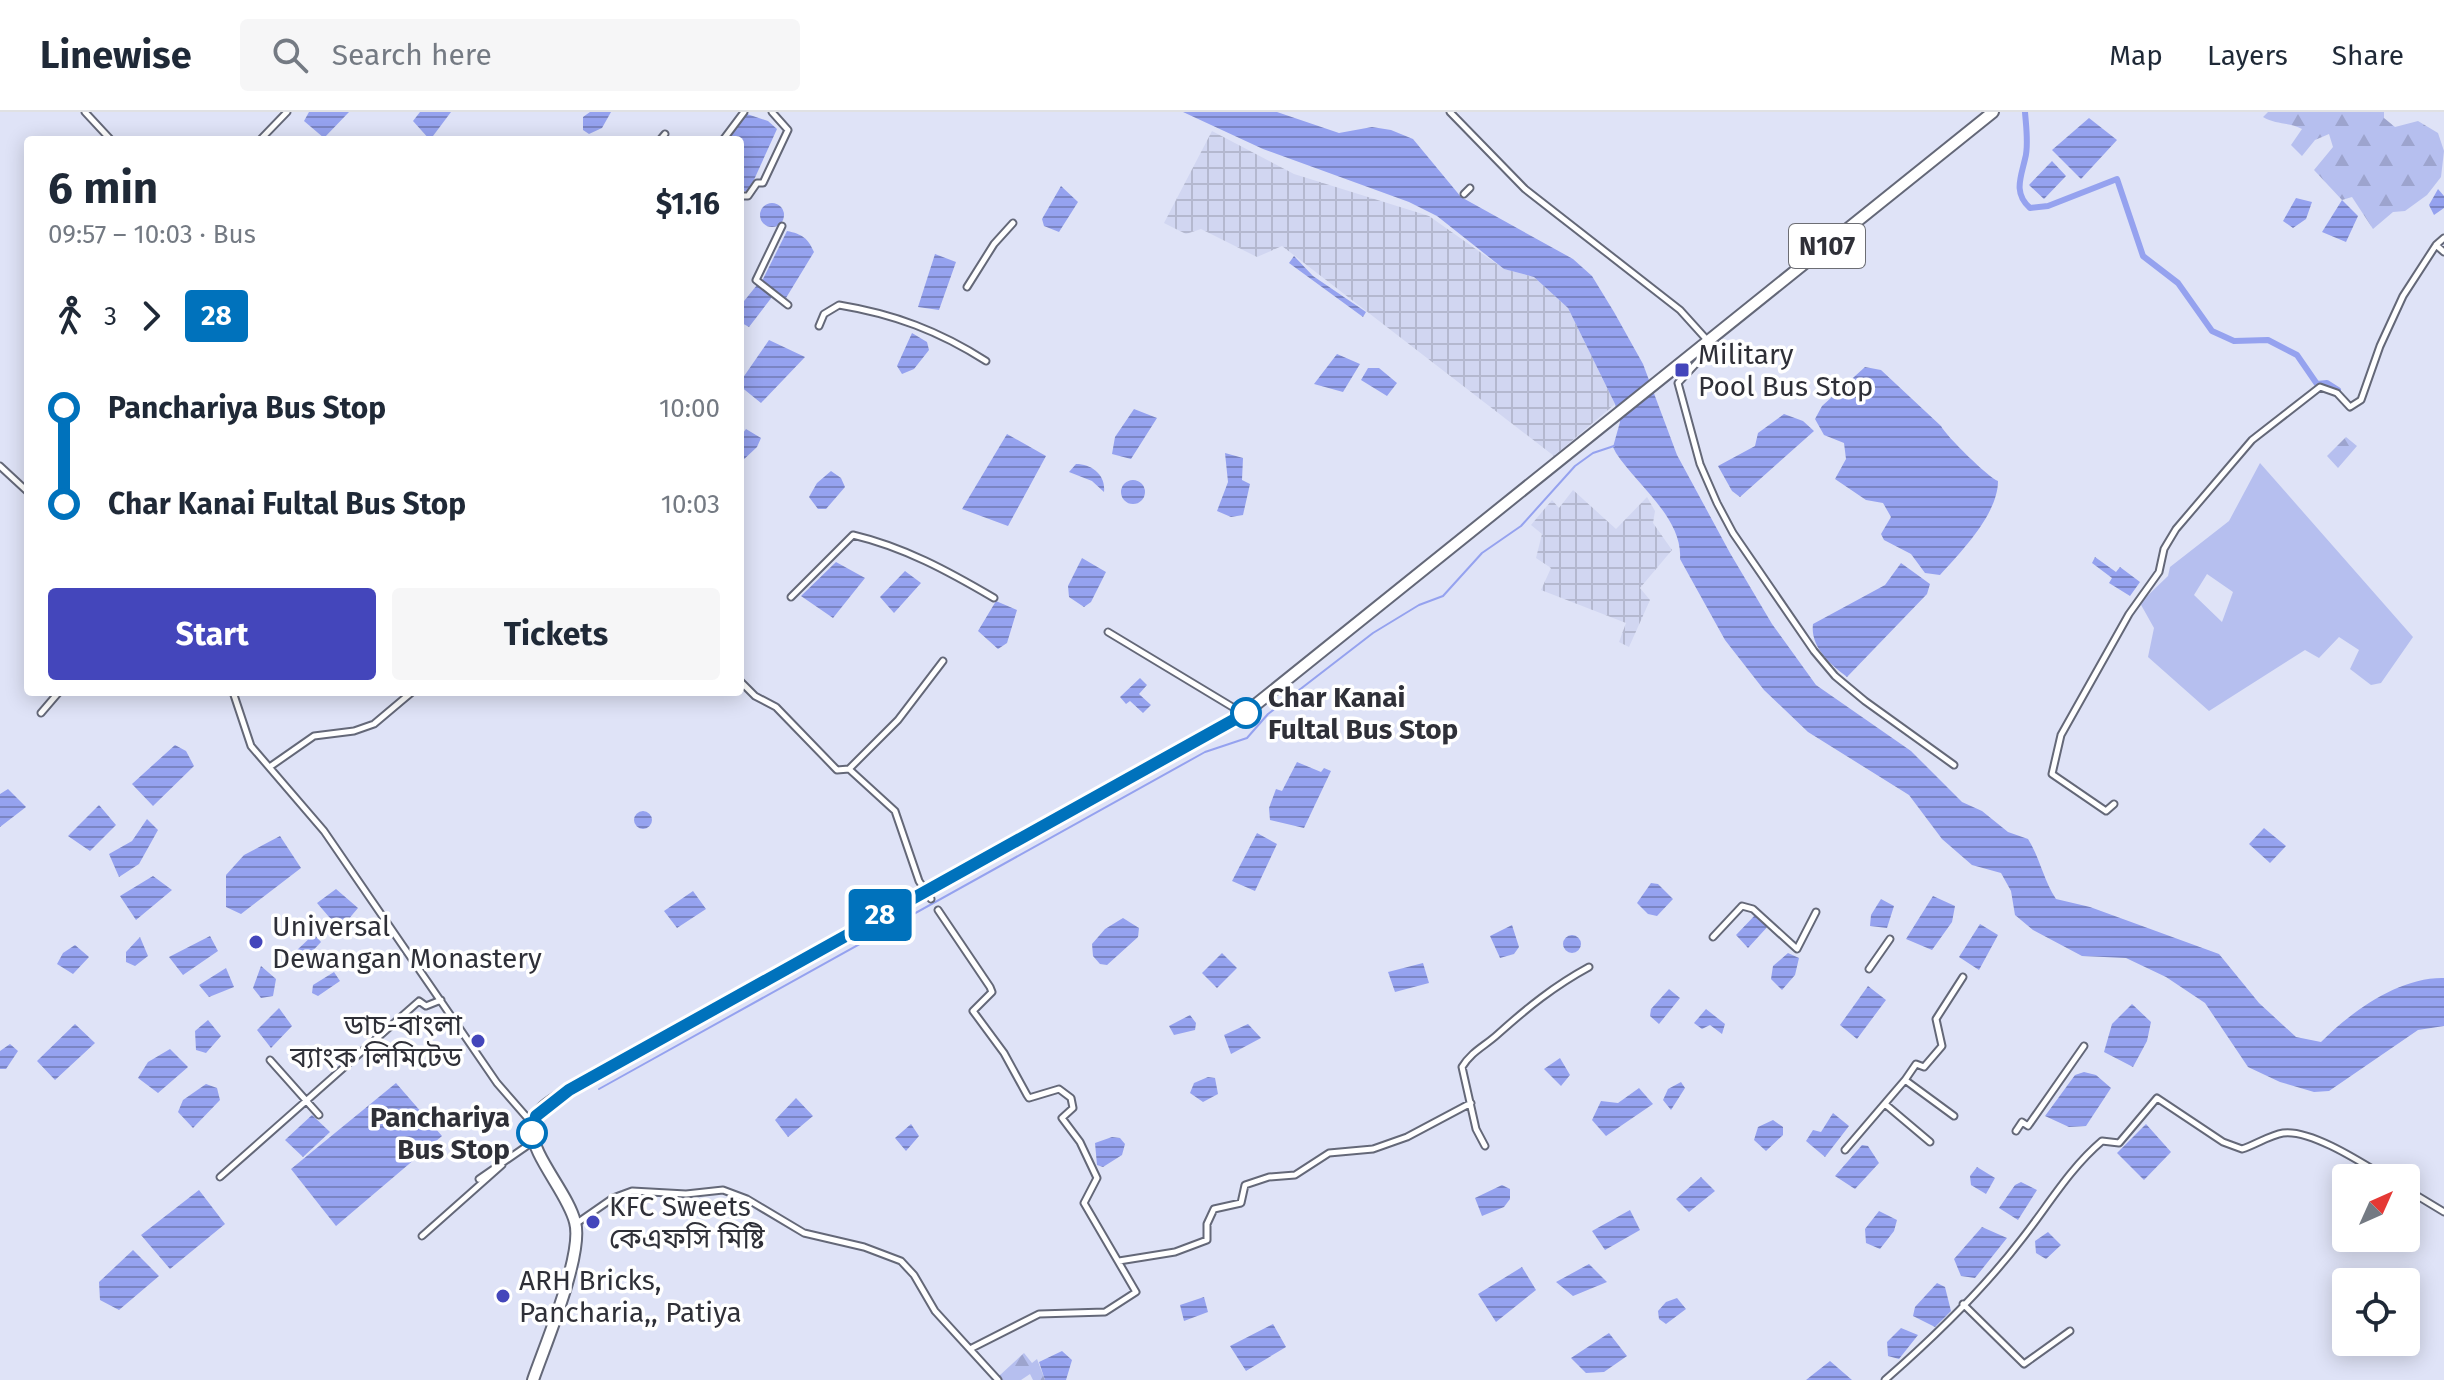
<!DOCTYPE html>
<html lang="en">
<head>
<meta charset="utf-8">
<style>
	:root { --surface:#fff; --page:#f6f6f7; --text:#1f2937; --muted:#747a83; --line:#e0e1e3; --accent:#4446bb }
	body { margin:0; font-family:"Fira Sans","Noto Sans Bengali",sans-serif; background:var(--page); color:var(--text); height:100vh; display:flex; flex-direction:column; font-size:30px; white-space:nowrap }
	* { box-sizing:border-box; margin:0 }
	p { font-size:26px; color:var(--muted) }
	.icon { flex:none; width:44px; height:44px; fill:none; stroke:currentColor; stroke-width:2; stroke-linecap:round; stroke-linejoin:round }
	.map { position:relative; flex:1; overflow:hidden }
	.sheet { position:absolute; left:24px; top:24px; width:720px; height:560px; display:flex; flex-direction:column; background:var(--surface); border-radius:8px; box-shadow:0 4px 20px #0003 }
	.sheet>* { flex:none }
	.badge { padding:0 16px; border-radius:6px; font-size:28px; line-height:52px }
	.needle { width:52px; rotate:45deg }
	.buttons { position:absolute; left:2332px; top:1052px; display:grid; gap:16px }
	.buttons a { display:grid; place-items:center; width:88px; height:88px; border-radius:8px; background:var(--surface); box-shadow:0 4px 20px #0003; font-size:40px }
	.map>.badge { position:absolute; translate:-50% -50%; box-shadow:0 0 0 4px #fff }
	.legs { display:flex; align-items:center; gap:12px; height:88px; padding:0 24px; font-size:26px }
	.legs p { margin-inline-start:auto }
	.overview { display:flex; align-items:center; justify-content:space-between; height:136px; padding:0 24px }
	h1 { font-size:44px; font-weight:700; line-height:60px }
	.action { display:flex; gap:16px; margin-top:auto; padding:16px 24px }
	.action a { flex:1; height:92px; border-radius:8px; background:var(--accent); color:#fff; font-size:32px; font-weight:700; line-height:92px; text-align:center }
	.action a+a { background:var(--page); color:var(--text) }
	ul { padding:0 24px; list-style:none }
	li { display:flex; align-items:center; gap:28px; height:96px; font-size:30px }
	li i { display:grid; place-items:center; width:12px; height:100%; margin:0 10px; background:currentColor }
	li i::after { content:''; width:20px; height:20px; margin:-10px; border:6px solid; border-radius:50%; background:var(--surface) }
	li p { margin-inline-start:auto }
	li:first-child i { background:linear-gradient(#0000 50%,currentColor 0) }
	li:last-child i { background:linear-gradient(currentColor 50%,#0000 0) }
	header { display:flex; align-items:center; gap:48px; box-sizing:border-box; height:112px; padding:0 40px; background:var(--surface); border-bottom:2px solid var(--line) }
	header strong { font-size:38px }
	nav { display:flex; gap:44px; margin-inline-start:auto; font-size:28px }
	.search { width:560px; height:72px; background:var(--page); display:flex; align-items:center; gap:20px; box-sizing:border-box; padding:0 28px; border-radius:8px; color:var(--muted); font-size:30px }
	.map>svg:first-child { display:block }
</style>
</head>
<body>
<header>
<strong>Linewise</strong>
<div class="search"><svg class="icon" aria-label="search" viewBox="0 0 24 24"><circle cx="10" cy="10" r="6"/><path d="M15 15l6 6"/></svg>Search here</div>
<nav><a>Map</a><a>Layers</a><a>Share</a></nav>
</header>
<div class="map">
<svg width="2444" height="1268" viewBox="0 0 2444 1268">
	<defs>
		<pattern id="industrial-grid" width="8" height="8" patternUnits="userSpaceOnUse" patternTransform="scale(2)"><rect width="8" height="8" fill="#d1d6f1"/><path d="M0 4h8M4 0v8" fill="none" stroke="#b4b8cf"/></pattern>
		<pattern id="forest-firs" width="22" height="20" patternUnits="userSpaceOnUse" patternTransform="scale(2)"><rect width="22" height="20" fill="#b6bfef"/><path d="M5 1l3.5 6h-7zM16 11l3.5 6h-7z" fill="#9da4ce"/></pattern>
		<pattern id="water-rules" width="6" height="5" patternUnits="userSpaceOnUse" patternTransform="scale(2)"><rect width="6" height="5" fill="#95a2ef"/><path d="M0 2.5h6" fill="none" stroke="#7a84c3"/></pattern>
	</defs>
	<rect width="100%" height="100%" fill="#dfe3f7"/>
	<path fill="url(#industrial-grid)" d="M1212,19L1294,62L1429,104L1504,157L1534,165L1568,196L1615,292L1554,344L1282,134L1257,145L1201,117L1186,122L1164,111Z
		M1573,378L1616,417L1647,385L1655,399L1653,411L1672,438L1640,476L1650,488L1629,535L1619,530L1626,511L1541,478L1551,456L1536,446L1542,422L1531,413L1552,388L1559,396Z"/>
	<path fill="#b6bfef" fill-rule="evenodd" d="M2260,351L2413,525L2381,571L2371,573L2350,557L2359,538L2339,525L2319,546L2305,538L2209,599L2148,545L2154,516L2140,491L2168,464L2170,455L2229,409ZM2207,462L2233,480L2222,510L2194,483Z"/>
	<path fill="url(#forest-firs)" d="M2268,0H2384V6L2395,15L2418,9L2438,21L2444,39L2441,65L2427,83L2405,99L2393,100L2373,117L2352,85L2342,88L2314,58L2333,35L2329,22L2315,28L2302,44L2291,33L2302,17C2290,10 2276,13 2263,5Z
		M2346,325L2357,334L2338,356L2327,344Z
		M1024,1241L1032,1251L1037,1247L1045,1268H1033L1030,1262L1021,1268H1001L999,1264Z"/>
	<path fill="url(#water-rules)" d="M309,0H349L324,26L304,9Z
		M420,0H451L430,28L413,9Z
		M590,0H611L602,16L589,22L583,18V5Z
		M1183,0H1277L1339,21L1372,15L1391,18L1413,27L1461,85L1573,147L1592,164L1614,200L1643,252L1677,343L1730,441L1772,512L1816,573L1911,639L1962,690L1982,699L2008,720L2028,727C2040,746 2043,767 2056,787L2090,795L2219,842L2259,891L2296,925L2321,930C2352,899 2399,865 2444,866V914L2418,918L2329,979L2314,980L2280,970L2248,955L2205,891L2166,865L2126,846L2082,844L2033,818L2015,803L2011,779L2001,761L1972,753L1942,727L1909,683L1808,620L1764,578L1725,528L1680,447C1683,406 1636,372 1616,341L1613,335L1620,310L1615,292L1568,196L1534,165L1504,157L1437,104L1409,90L1263,37Z
		M747,2L768,9L777,17L748,81L740,76V28H728Z
		M2089,6L2117,28L2081,67L2052,38Z
		M2052,49L2066,64L2044,87L2029,73Z
		M1061,74L1078,90L1059,120L1044,114L1042,107Z
		M2438,77L2444,84V96L2434,103L2429,93Z
		M2296,86L2312,90L2306,107L2293,116L2283,109Z
		M2342,88L2358,104L2346,130L2322,120Z
		M760 103a12 12 0 1 1 24 0a12 12 0 1 1-24 0Z
		M787,119C802,122 808,126 814,140L786,186L762,169Z
		M935,142L956,150L939,198L918,195Z
		M1294,144L1313,164L1366,200L1363,205L1289,151Z
		M757,173L772,185L749,215L740,210V194Z
		M912,221L927,230L929,238L914,257L902,262L897,254Z
		M769,228L805,245L761,291L740,274V270Z
		M1337,242L1360,252L1343,280L1314,272Z
		M1865,255L1881,258L1941,314C1946,324 1989,366 1998,369C1998,402 1961,440 1940,463L1925,461L1911,442L1884,428L1881,422L1891,405L1883,391L1866,388L1835,367L1846,347L1844,331L1824,323L1815,307L1822,294Z
		M1368,256H1379L1397,271L1387,284L1361,268Z
		M1134,297L1157,306L1131,347L1112,342L1115,325Z
		M1784,302L1803,309L1814,319L1740,385L1732,379L1718,354L1755,334L1758,321Z
		M746,317L761,326L757,335L740,351V325Z
		M1007,322L1046,344L1008,414L962,397Z
		M1225,341L1243,346L1242,368L1250,372L1243,403L1231,405L1217,399L1228,370Z
		M1076,352C1092,352 1106,363 1104,380L1092,369L1069,360Z
		M831,359L841,366L845,375L826,397H818L809,385L817,371Z
		M1121 380a12 12 0 1 1 24 0a12 12 0 1 1-24 0Z
		M2095,445L2116,460L2120,455L2140,470L2130,484L2109,471L2112,466L2092,451Z
		M1082,446L1106,460L1091,490L1084,495L1069,485L1068,474Z
		M836,450L865,466L833,506L801,484Z
		M1901,451L1930,472L1927,482L1847,565C1830,552 1810,535 1813,512L1885,473Z
		M905,459L921,471L894,501L880,485Z
		M996,489L1017,498L1007,531L998,537L978,519Z
		M1140,566L1147,573L1139,582L1151,593L1143,601L1130,589L1126,592L1120,585Z
		M175,633L186,639L194,654L153,694L132,672Z
		M1297,650L1321,660L1324,656L1331,659L1304,716L1270,708L1269,696L1276,677L1282,679Z
		M8,677L26,695L0,715V682Z
		M99,693L116,713L90,739L68,724Z
		M634 708a9 9 0 1 1 18 0a9 9 0 1 1-18 0Z
		M147,707L158,718L139,752L119,765L109,742L132,729Z
		M2264,716L2286,734L2270,751L2249,732Z
		M1257,721L1277,732L1255,779L1232,769Z
		M280,724L301,756L241,802L226,795V763L244,743Z
		M153,764L172,778L136,808L120,784Z
		M1651,771L1658,772L1673,787L1657,804L1648,802L1637,791Z
		M336,777L358,796L347,809L336,813L317,791Z
		M693,779L706,797L677,816L664,799Z
		M1933,784L1955,794L1952,810L1932,838L1906,827Z
		M1881,787L1894,794L1887,816L1870,814L1871,803Z
		M1757,801L1770,812L1748,836L1736,823Z
		M1123,806L1139,816L1138,825L1107,853L1100,852L1093,844L1092,832L1105,817Z
		M1980,812L1998,823L1979,858L1959,845Z
		M1512,813L1519,835L1514,842L1500,846L1490,824Z
		M314,822L321,830L304,848L296,839Z
		M1563 832a9 9 0 1 1 18 0a9 9 0 1 1-18 0Z
		M210,824L218,839L183,863L169,845Z
		M140,825L148,844L135,854L126,850V840Z
		M75,833L89,845L73,862L57,852L63,841Z
		M1222,841L1237,856L1217,876L1202,861Z
		M1788,841L1799,846L1795,863L1782,878L1771,867L1773,854Z
		M1423,851L1429,871L1395,880L1388,860Z
		M261,854L276,867L273,884L261,886L253,876Z
		M226,856L234,875L209,885L199,873Z
		M334,860L340,869L318,884L312,881L313,873Z
		M1868,874L1886,888L1857,927L1840,913Z
		M1669,877L1680,886L1659,912L1650,904L1651,897Z
		M2132,892L2151,910L2147,929L2133,955L2104,940L2112,912Z
		M279,896L292,914L271,936L257,918Z
		M1706,897L1725,912L1722,922L1710,913L1702,917L1694,911Z
		M1190,903L1196,911L1195,918L1174,923L1169,914Z
		M208,908L221,924L206,941L196,938L195,919Z
		M75,912L95,931L55,968L37,949Z
		M1248,912L1261,926L1231,942L1224,923Z
		M10,932L18,939L6,957H0V939Z
		M170,937L188,955L158,981L138,966L148,950Z
		M1560,946L1570,963L1561,974L1544,957Z
		M2084,960L2096,963L2111,976L2086,1014L2069,1015L2045,1004L2075,963Z
		M1208,965L1215,966L1218,982L1203,990L1190,981L1194,971Z
		M1681,970L1685,976L1671,998L1663,988L1668,977Z
		M396,971L442,1024L336,1114L291,1057Z
		M206,972L217,976L220,988L193,1016L178,1000L183,988Z
		M1639,976L1653,992L1606,1024L1592,1008L1601,989L1618,991Z
		M796,986L813,1004L788,1025L775,1008Z
		M1833,1001L1849,1014L1825,1045L1806,1029L1813,1018L1821,1020Z
		M312,1003L330,1020L303,1045L285,1028Z
		M1773,1008L1783,1015V1023L1766,1039L1754,1028L1758,1015Z
		M911,1012L919,1024L906,1039L895,1026Z
		M2146,1012L2171,1040L2144,1068L2117,1041Z
		M1112,1025L1120,1026L1125,1032L1122,1043L1103,1055L1097,1053L1095,1031Z
		M1862,1033L1868,1034L1879,1051L1855,1077L1835,1064Z
		M1977,1055L1995,1066L1986,1082L1971,1073L1970,1064Z
		M1701,1065L1715,1079L1689,1100L1676,1087Z
		M2021,1070L2037,1078L2018,1108L1999,1096L2015,1073Z
		M1502,1073L1510,1077V1087L1504,1095L1482,1104L1475,1086Z
		M199,1078L225,1112L170,1157L141,1123Z
		M1630,1098L1640,1118L1605,1138L1592,1119Z
		M1879,1099L1897,1108L1894,1119L1880,1137L1866,1131L1865,1117Z
		M1982,1115L2007,1126L1975,1166L1961,1164L1954,1147Z
		M2048,1120L2061,1133L2046,1147L2036,1141L2035,1129Z
		M133,1138L159,1164L119,1198L100,1188L99,1170Z
		M1589,1152L1607,1170L1573,1184L1556,1170Z
		M1522,1155L1536,1178L1496,1210L1478,1182Z
		M1937,1171L1945,1175L1951,1199L1935,1215L1913,1204L1915,1195Z
		M1204,1185L1208,1200L1184,1209L1180,1193Z
		M1677,1186L1686,1197L1666,1212L1659,1207L1658,1199L1666,1190Z
		M1273,1212L1286,1235L1246,1259L1230,1234Z
		M1901,1216L1918,1223L1899,1247L1888,1244L1887,1230Z
		M1609,1221L1627,1244L1604,1260L1586,1261L1571,1246Z
		M1062,1239L1072,1248L1066,1268H1045L1039,1250Z
		M1830,1249L1852,1268H1806Z"/>
	<g fill="none" stroke-linecap="round" stroke-linejoin="round">
		<path stroke="#95a2ef" stroke-width="2" d="M599,977L1205,640L1247,626L1268,602L1373,521L1419,493L1443,484L1482,441L1521,414L1575,354L1593,341L1614,334"/>
		<path stroke="#95a2ef" stroke-width="6" d="M2025,0C2026,14 2029,34 2025,47C2021,65 2013,81 2030,96L2048,94L2117,67L2143,144L2178,171L2212,219L2234,229L2268,228L2297,243L2317,272L2327,271L2338,278"/>
		<g stroke="#646878" stroke-width="9">
			<path id="street" d="M85,0L111,28
				M1450,0L1525,77L1680,198L1708,229L1704,243L1678,271L1700,352L1717,391L1733,421L1814,539L1835,564L1865,589L1954,653
				M260,28L287,0
				M660,28L665,22
				M723,28L744,0
				M1464,82L1470,76
				M740,84H748L757,71H763L788,18L772,0
				M782,114L756,168L788,193
				M2436,133L2444,126
				M967,175L994,132L1013,111
				M819,214L824,202L839,193C894,202 939,219 986,249
				M0,354L28,380
				M791,485L853,423C904,435 948,459 994,486
				M1108,520L1244,602
				M740,569L755,584L776,595L837,658L849,657
				M233,580L251,634L324,719L497,971L531,1010
				M41,601L59,580
				M271,654L314,624L354,619L374,612L412,580
				M2114,692L2106,699L2052,662L2061,623L2129,502L2159,460L2164,437L2176,417L2252,328L2320,275L2337,281L2350,295L2361,288L2380,234L2403,184L2436,133L2444,140
				M931,787L919,769L895,699L849,657L898,608L943,549
				M938,798L990,875L992,880L973,899L1004,941L1027,983L1029,986L1059,977L1071,986L1073,996L1062,1006L1080,1030L1097,1066L1084,1091L1136,1180L1105,1200L1039,1202L970,1237
				M1713,825L1742,794L1753,797L1797,837L1816,800
				M1869,857L1890,827
				M270,948L319,1003
				M1885,992L1930,1030
				M1954,1004L1905,968L1916,952L1924,955L1942,934L1936,907L1963,865
				M2016,1019L2022,1010L2028,1014L2084,934
				M1485,1034L1476,1017L1462,955C1472,939 1485,934 1498,922C1527,896 1554,874 1589,855
				M1845,1038L1905,968
				M220,1065L419,889L426,894L441,888
				M479,1067L534,1029
				M2406,1077L2444,1100
				M577,1111L613,1086L632,1079L686,1082L723,1078L747,1087L804,1121L864,1135L901,1149L914,1163L935,1199L998,1268
				M422,1124L502,1053
				M1119,1149L1175,1140L1207,1128V1112L1214,1097L1241,1091L1245,1073L1269,1065L1295,1063L1329,1041L1373,1037L1407,1025L1471,991
				M1963,1192L2024,1252L2070,1219
				M1885,1268C1933,1226 1982,1179 2021,1128C2048,1094 2069,1057 2102,1029L2119,1031L2157,986L2223,1030L2242,1037C2255,1033 2270,1023 2283,1021C2311,1017 2364,1052 2387,1066"/>
		</g>
		<g stroke="#646878" stroke-width="14">
			<path id="highway" d="M533,1268C545,1233 584,1142 575,1110C568,1081 531,1043 532,1016C532,998 556,986 569,978L1244,602L1993,0"/>
		</g>
		<use href="#street" stroke="#fff" stroke-width="5"/>
		<use href="#highway" stroke="#fff" stroke-width="10"/>
	</g>
	<g fill="none" stroke-linecap="round" stroke-linejoin="round">
		<g stroke="#fff" stroke-width="18">
			<path id="line-1" d="M532,1021L536,1004L569,978L1246,601"/>
		</g>
		<use href="#line-1" stroke="#0072bc" stroke-width="12"/>
	</g>
	<g fill="#4446bb" stroke="#fff" stroke-width="3">
		<rect x="1674" y="250" width="16" height="16" rx="4"/>
		<circle cx="256" cy="830" r="8"/>
		<circle cx="478" cy="929" r="8"/>
		<circle cx="593" cy="1110" r="8"/>
		<circle cx="503" cy="1184" r="8"/>
	</g>
	<g fill="#fff" stroke="#0072bc" stroke-width="4">
		<circle cx="1246" cy="601" r="14"/>
		<circle cx="532" cy="1021" r="14"/>
	</g>
	<g text-anchor="middle" dominant-baseline="central" stroke-width="7" stroke-linejoin="round" paint-order="stroke">
		<rect fill="#fff" stroke="#6d6e74" stroke-width="2" x="1789" y="112" width="76" height="44" rx="6"/>
		<g font-size="26" font-weight="bold" fill="#2f3038">
			<text x="1827" y="134">N107</text>
		</g>
		<g font-size="28" fill="#2f3038" stroke="#fff" text-anchor="start">
			<text x="1698" y="242">Military<tspan x="1698" dy="32">Pool Bus Stop</tspan></text>
			<text x="272" y="814">Universal<tspan x="272" dy="32">Dewangan Monastery</tspan></text>
			<text x="462" y="913" text-anchor="end">ডাচ-বাংলা<tspan x="462" dy="32">ব্যাংক লিমিটেড</tspan></text>
			<text x="609" y="1094">KFC Sweets<tspan x="609" dy="32">কেএফসি মিষ্টি</tspan></text>
			<text x="519" y="1168">ARH Bricks,<tspan x="519" dy="32">Pancharia,, Patiya</tspan></text>
		</g>
		<g font-size="28" font-weight="bold" fill="#2f3038" stroke="#fff" text-anchor="start">
			<text x="1268" y="585">Char Kanai<tspan x="1268" dy="32">Fultal Bus Stop</tspan></text>
			<text x="510" y="1005" text-anchor="end">Panchariya<tspan x="510" dy="32">Bus Stop</tspan></text>
		</g>
	</g>
</svg>
<div class="buttons">
<a><svg class="needle" viewBox="-14 -14 28 28"><path d="M0-13l5 13h-10z" fill="#e53935"/><path d="M0 13l5-13h-10z" fill="#747a83"/></svg></a>
<a><svg class="icon" aria-label="locate" viewBox="0 0 24 24"><circle cx="12" cy="12" r="6"/><path d="M12 2v4M12 18v4M2 12h4M18 12h4"/></svg></a>
</div>
<b class="badge" style="left:880px;top:803px;background:#0072bc;color:#fff">28</b>
<section class="sheet">
<div class="overview"><div><h1>6 min</h1><p>09:57 – 10:03 · Bus</p></div><b>$1.16</b></div>
<div class="legs"><svg class="icon" aria-label="walk" viewBox="0 0 24 24"><circle cx="13" cy="4" r="2"/><path d="M13 8l-2 6 4 7M11 14l-3 7M7 12l3-4h3l4 4"/></svg>3<svg class="icon" aria-label="forward" viewBox="0 0 24 24"><path d="M9 5l7 7-7 7"/></svg><b class="badge" style="background:#0072bc;color:#fff">28</b></div>
<ul>
<li><i style="color:#0072bc"></i><b>Panchariya Bus Stop</b><p>10:00</p></li>
<li><i style="color:#0072bc"></i><b>Char Kanai Fultal Bus Stop</b><p>10:03</p></li>
</ul>
<div class="action"><a>Start</a><a>Tickets</a></div>
</section>
</div>
</body>
</html>
